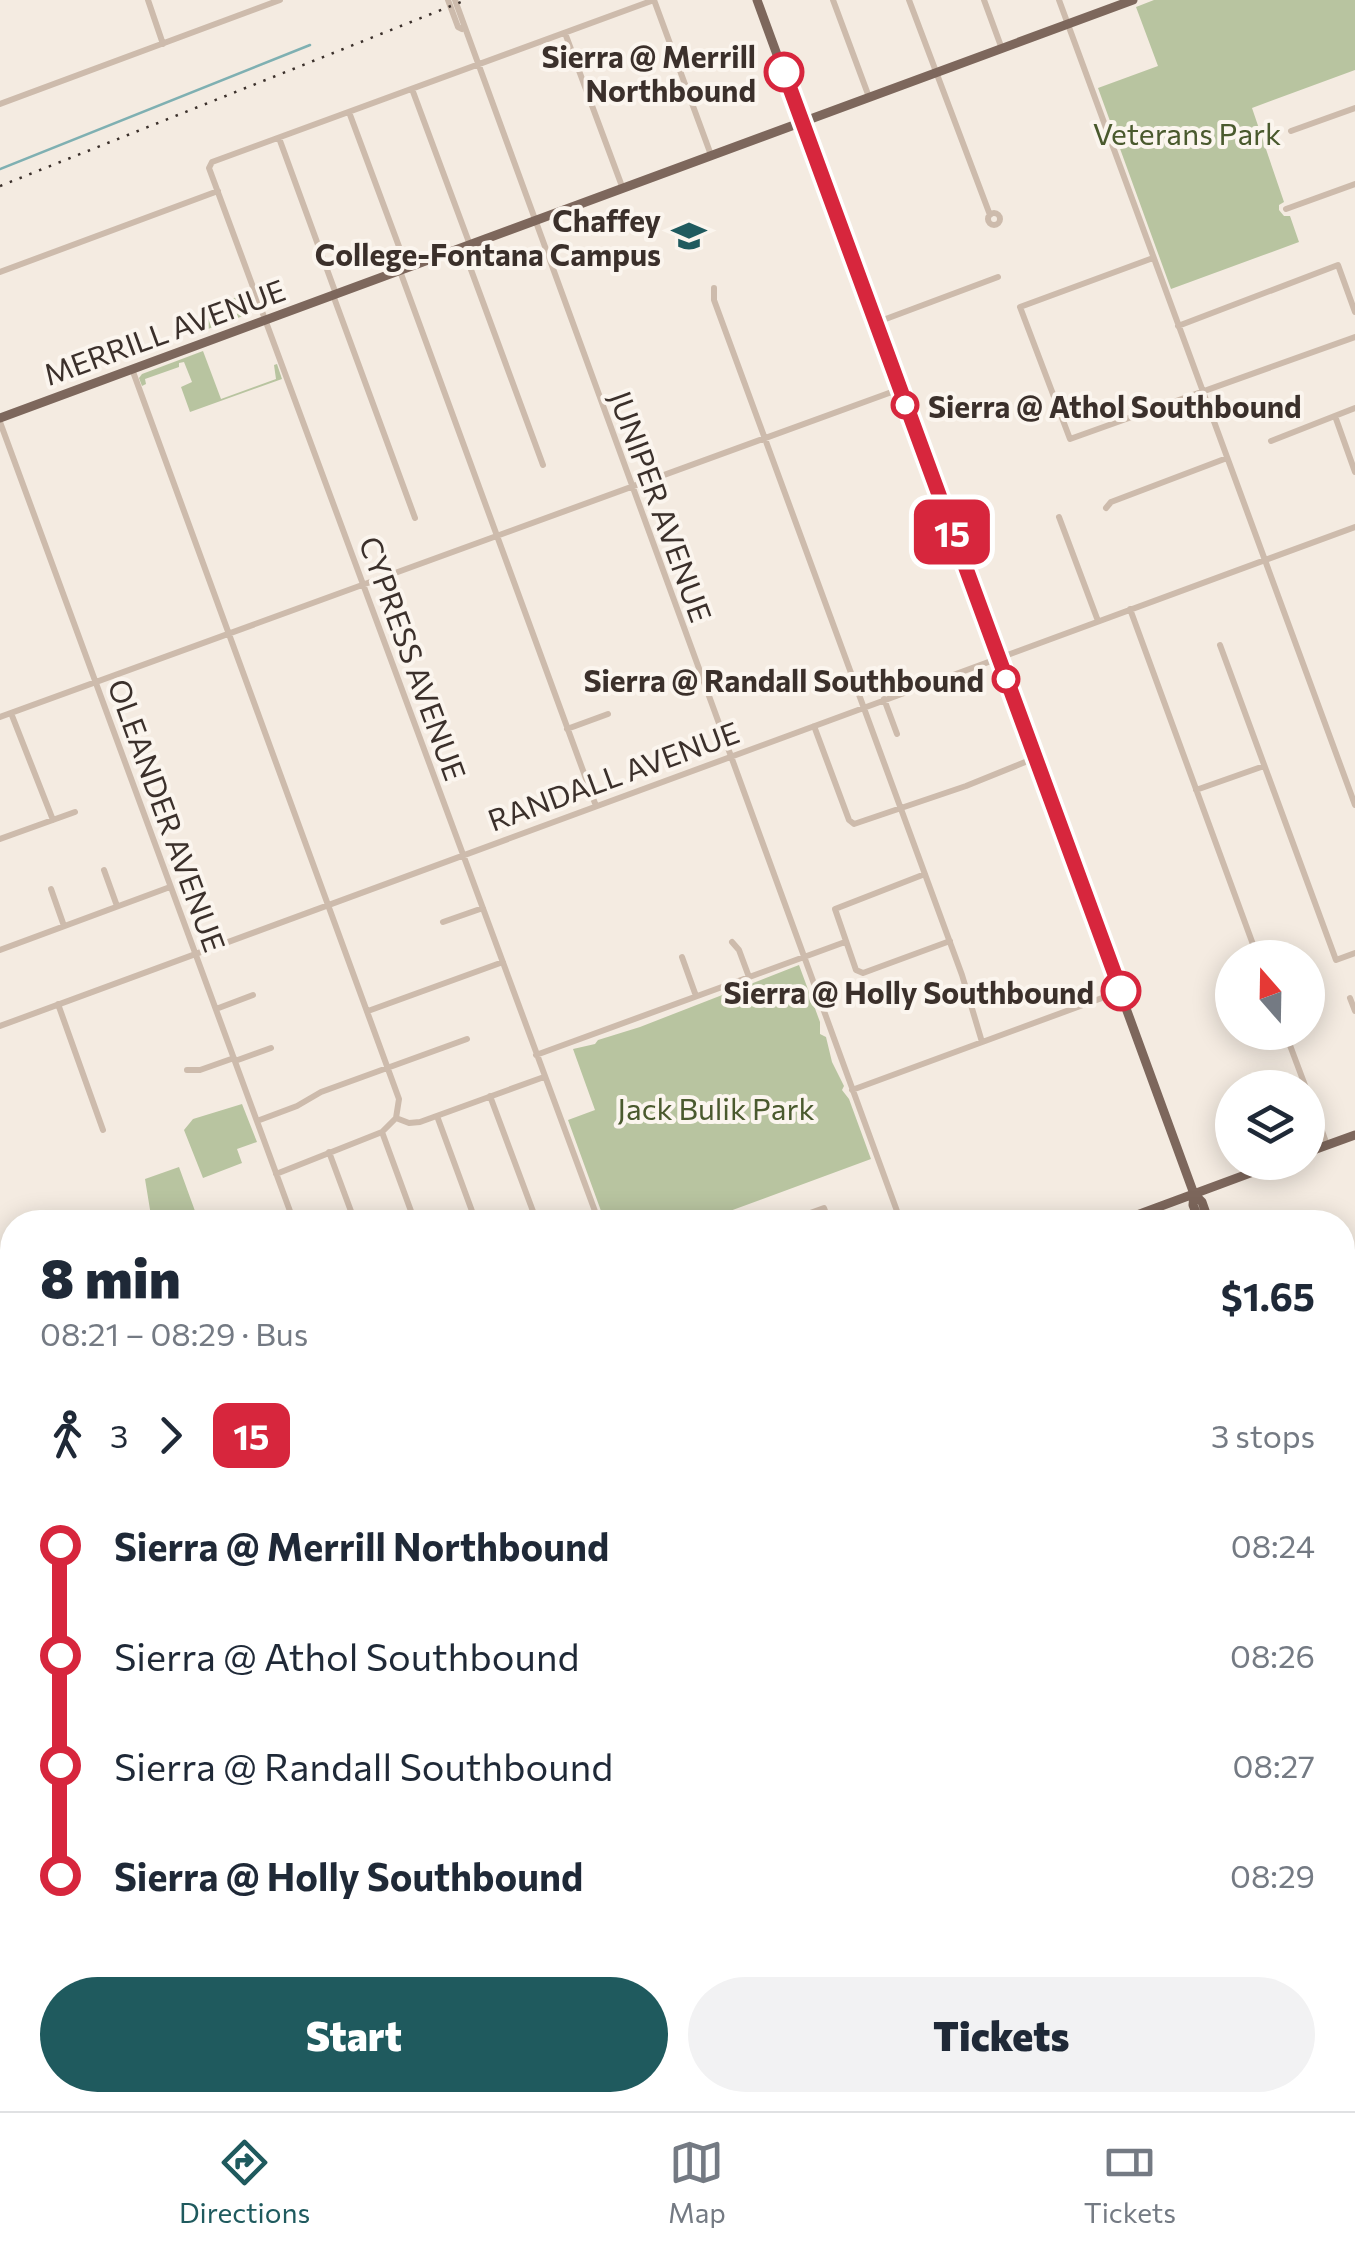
<!DOCTYPE html>
<html lang="en">
<head>
<meta charset="utf-8">
<style>
	:root { --surface:#fff; --page:#f2f2f3; --text:#1f2937; --muted:#747a83; --line:#e0e1e3; --accent:#1f5a5e }
	body { margin:0; font-family:Commissioner,sans-serif; background:var(--page); color:var(--text); height:100vh; display:flex; flex-direction:column; font-size:38px; white-space:nowrap }
	* { box-sizing:border-box; margin:0 }
	p { font-size:32px; color:var(--muted) }
	.icon { flex:none; width:55px; height:55px; fill:none; stroke:currentColor; stroke-width:2; stroke-linecap:round; stroke-linejoin:round }
	.map { position:relative; flex:1; overflow:hidden }
	.side { position:absolute; left:0px; top:1210px; width:1355px; height:902px; display:flex; flex-direction:column; background:var(--surface); border-radius:40px 40px 0 0; box-shadow:0 5px 25px #0003 }
	.side>* { flex:none }
	.badge { padding:0 20px; border-radius:15px; font-size:35px; line-height:65px }
	.needle { width:65px; rotate:340deg }
	.controls { position:absolute; left:1215px; top:940px; display:grid; gap:20px }
	.controls a { display:grid; place-items:center; width:110px; height:110px; border-radius:50%; background:var(--surface); box-shadow:0 5px 25px #0003; font-size:50px }
	.map>.badge { position:absolute; translate:-50% -50%; box-shadow:0 0 0 5px #fff }
	.legs { display:flex; align-items:center; gap:15px; height:110px; padding:0 40px; font-size:32px }
	.legs p { margin-inline-start:auto }
	.head { display:flex; align-items:center; justify-content:space-between; height:170px; padding:0 40px }
	h1 { font-size:55px; font-weight:800; line-height:75px }
	.button { display:flex; gap:20px; margin-top:auto; padding:20px 40px }
	.button a { flex:1; height:115px; border-radius:60px; background:var(--accent); color:#fff; font-size:40px; font-weight:800; line-height:115px; text-align:center }
	.button a+a { background:var(--page); color:var(--text) }
	ul { padding:0 40px; list-style:none }
	li { display:flex; align-items:center; gap:35px; height:110px; font-size:38px }
	li i { display:grid; place-items:center; width:15px; height:100%; margin:0 12px; background:currentColor }
	li i::after { content:''; width:25px; height:25px; margin:-12px; border:8px solid; border-radius:50%; background:var(--surface) }
	li p { margin-inline-start:auto }
	li:first-child i { background:linear-gradient(#0000 50%,currentColor 0) }
	li:last-child i { background:linear-gradient(currentColor 50%,#0000 0) }
	.tabs { display:flex; justify-content:space-around; align-items:center; height:140px; border-top:2px solid var(--line); background:var(--surface); font-size:28px; color:var(--muted) }
	.tabs a { display:grid; justify-items:center; gap:5px }
	.tabs .selected { color:var(--accent) }
	.map>svg:first-child { display:block }
</style>
</head>
<body>
<div class="map">
<svg width="1355" height="2111" viewBox="0 0 1355 2111">
	<rect width="100%" height="100%" fill="#f4ebe1"/>
	<path fill="#b8c4a0" d="M1154,0H1355V70L1252,108L1284,202L1279,205V210L1284,216H1290L1299,242L1171,289L1098,88L1158,66L1136,7Z
		M248,293L254,312L208,329L201,310Z
		M203,351L221,399L276,379L274,365L277,364L282,379L190,412L181,387L192,382L184,362L179,363V367L145,379L146,384L142,386L139,378L142,374Z
		M799,965L820,1022V1034L826,1037L832,1062L844,1086L842,1090L849,1099L871,1159L700,1222H605L568,1120L595,1110L573,1049L595,1044L598,1040L640,1027Z
		M242,1104L257,1142L237,1149L242,1163L203,1178L184,1130L193,1119Z
		M179,1167L199,1222H152L145,1179Z"/>
	<g fill="none" stroke-linecap="round" stroke-linejoin="round">
		<path stroke="#7fb0b2" stroke-width="2.5" d="M0,169L310,45
			M1344,1966L1355,1957
			M1037,2111L1065,2100"/>
		<path stroke="#cdbbac" stroke-width="6" d="M148,0L163,44
			M448,0L458,27L462,29
			M455,0L901,1222
			M833,0L869,97
			M909,0L990,215
			M984,0L1002,49
			M1059,0L1355,805
			M565,33L623,189
			M412,89L470,245
			M0,104L280,0
			M349,112L407,268
			M1291,131L1355,108
			M279,138L336,294
			M1286,209L1355,184
			M988 219a6 6 0 1 1 12 0a6 6 0 1 1-12 0Z
			M463,248L543,465
			M1153,258L1020,307L1070,439L1355,337
			M400,271L596,806
			M0,272L218,191
			M714,288V300L962,975L982,1042
			M333,295L415,518
			M875,323L998,277
			M1178,326L1338,265L1355,312
			M132,369L399,1099L396,1118L382,1132L276,1174
			M1335,416L1355,472
			M0,422L294,1222
			M1271,441L1355,408
			M1106,508L1111,502L1227,458
			M1059,517L1098,621
			M1130,609L1258,958
			M1220,645L1336,960L1355,953
			M884,699L897,734
			M11,713L53,820
			M0,717L900,389
			M814,726L849,820L854,824L966,786L1035,758
			M567,729L608,714
			M1196,790L1264,766
			M0,839L75,812
			M104,870L117,906
			M925,874L835,909L856,970L863,973L950,941
			M51,889L64,926
			M443,922L483,908
			M732,942L739,950L749,977
			M0,950L170,887
			M682,957L696,996
			M1350,998L1355,1011
			M58,1004L103,1130
			M216,1009L253,995
			M368,1011L503,962
			M0,1026L1355,527
			M1285,1032L1306,1088
			M536,1055L845,942
			M235,1061L271,1048
			M187,1070H200L234,1058
			M852,1090L1121,991
			M1308,1092L1327,1145
			M490,1096L537,1222
			M437,1116L476,1222
			M396,1118L409,1123L420,1122L544,1077
			M257,1121L297,1106L321,1092L467,1039
			M382,1132L415,1222
			M329,1152L355,1222
			M599,1222L209,168L212,162L654,0L711,155
			M785,1222L824,1208L829,1222
			M1342,1442L1355,1438
			M0,1972L12,1968
			M0,2009L12,2045
			M0,2055L12,2050
			M617,2100L621,2111
			M685,2100L689,2111
			M893,2100L897,2111
			M922,2100L926,2111
			M753,2111L783,2100
			M995,2111L1026,2100"/>
		<path stroke="#7d675c" stroke-width="9" d="M757,0L1194,1194L1202,1202L1209,1222
			M0,418L1133,0
			M1308,1152L1355,1135
			M1194,1194L1193,1205L1200,1222
			M1118,1222L1280,1162
			M0,1347L12,1382
			M0,1368L12,1402
			M1342,1582L1355,1616
			M1342,1611L1355,1646
			M0,1634L12,1630
			M1342,1739L1355,1734
			M1342,1750L1355,1745
			M268,2100L271,2111
			M350,2111L378,2100"/>
		<path stroke="#5c4a42" stroke-width="11" d="M1342,1979L1355,1972
			M1342,2002L1355,1996
			M1342,2018L1355,2012
			M1342,2038L1355,2033
			M1088,2111L1116,2100
			M1138,2111L1166,2100"/>
		<path stroke="#3b302b" stroke-width="2.5" stroke-dasharray="2.5 8" stroke-linecap="butt" d="M0,186L466,0
			M1342,2056L1355,2051
			M1203,2111L1231,2100"/>
	</g>
	<g fill="none" stroke-linecap="round" stroke-linejoin="round">
		<g stroke="#fff" stroke-width="22">
			<path id="line-1" d="M784,72L1121,991"/>
		</g>
		<use href="#line-1" stroke="#d7263d" stroke-width="15"/>
	</g>
	<defs>
		<g id="university-bare" transform="scale(2.7)"><path d="M0-5L7-2L0 1L-7-2ZM-4 1L0 2.5L4 1V4Q0 6-4 4Z" fill="#1f5a5e" stroke="#fbf5ee" stroke-width="2.5" paint-order="stroke"/></g>
	</defs>
	<g fill-rule="evenodd">
		<use href="#university-bare" x="689" y="236"/>
	</g>
	<g fill="#fff" stroke="#d7263d" stroke-width="5">
		<circle cx="784" cy="72" r="18"/>
		<circle cx="905" cy="405" r="12"/>
		<circle cx="1006" cy="679" r="12"/>
		<circle cx="1121" cy="991" r="18"/>
	</g>
	<g text-anchor="middle" dominant-baseline="central" stroke-width="8" stroke-linejoin="round" paint-order="stroke">
		<g font-size="30" font-weight="bold" fill="#3b302b" stroke="#fbf5ee" text-anchor="end">
			<text x="756" y="55">Sierra @ Merrill<tspan x="756" dy="34">Northbound</tspan></text>
			<text x="928" y="405" text-anchor="start">Sierra @ Athol Southbound</text>
			<text x="984" y="679">Sierra @ Randall Southbound</text>
			<text x="1094" y="991">Sierra @ Holly Southbound</text>
		</g>
		<g font-size="30" fill="#4a5a2e" stroke="#fbf5ee">
			<text x="1187" y="132">Veterans Park</text>
			<text x="716" y="1107">Jack Bulik Park</text>
		</g>
		<g font-size="30" font-weight="bold" fill="#3b302b" stroke="#fbf5ee" text-anchor="end">
			<text x="661" y="219">Chaffey<tspan x="661" dy="34">College-Fontana Campus</tspan></text>
		</g>
		<g font-size="30" fill="#3b302b" stroke="#fbf5ee">
			<text transform="translate(164 331) rotate(-20)">MERRILL AVENUE</text>
			<text transform="translate(662 506) rotate(70)">JUNIPER AVENUE</text>
			<text transform="translate(414 658) rotate(70)">CYPRESS AVENUE</text>
			<text transform="translate(613 775) rotate(-20)">RANDALL AVENUE</text>
			<text transform="translate(168 815) rotate(70)">OLEANDER AVENUE</text>
		</g>
	</g>
</svg>
<div class="controls">
<a><svg class="needle" viewBox="-14 -14 28 28"><path d="M0-13l5 13h-10z" fill="#e53935"/><path d="M0 13l5-13h-10z" fill="#747a83"/></svg></a>
<a><svg class="icon" aria-label="layers" viewBox="0 0 24 24"><path d="M12 4l9 5-9 5-9-5zM3 14l9 5 9-5"/></svg></a>
</div>
<b class="badge" style="left:952px;top:532px;background:#d7263d;color:#fff">15</b>
<section class="side">
<div class="head"><div><h1>8 min</h1><p>08:21 – 08:29 · Bus</p></div><b>$1.65</b></div>
<div class="legs"><svg class="icon" aria-label="walk" viewBox="0 0 24 24"><circle cx="13" cy="4" r="2"/><path d="M13 8l-2 6 4 7M11 14l-3 7M7 12l3-4h3l4 4"/></svg>3<svg class="icon" aria-label="forward" viewBox="0 0 24 24"><path d="M9 5l7 7-7 7"/></svg><b class="badge" style="background:#d7263d;color:#fff">15</b><p>3 stops</p></div>
<ul>
<li><i style="color:#d7263d"></i><b>Sierra @ Merrill Northbound</b><p>08:24</p></li>
<li><i style="color:#d7263d"></i><span>Sierra @ Athol Southbound</span><p>08:26</p></li>
<li><i style="color:#d7263d"></i><span>Sierra @ Randall Southbound</span><p>08:27</p></li>
<li><i style="color:#d7263d"></i><b>Sierra @ Holly Southbound</b><p>08:29</p></li>
</ul>
<div class="button"><a>Start</a><a>Tickets</a></div>
</section>
</div>
<nav class="tabs">
<a class="selected"><svg class="icon" aria-label="directions" viewBox="0 0 24 24"><path d="M12 3l9 9-9 9-9-9zM9 14v-3h6M13 9l2 2-2 2"/></svg>Directions</a>
<a><svg class="icon" aria-label="map" viewBox="0 0 24 24"><path d="M3 6l6-2 6 2 6-2v14l-6 2-6-2-6 2zM9 4v14M15 6v14"/></svg>Map</a>
<a><svg class="icon" aria-label="tickets" viewBox="0 0 24 24"><path d="M3 7h18v10H3zM15 7v10"/></svg>Tickets</a>
</nav>
</body>
</html>
